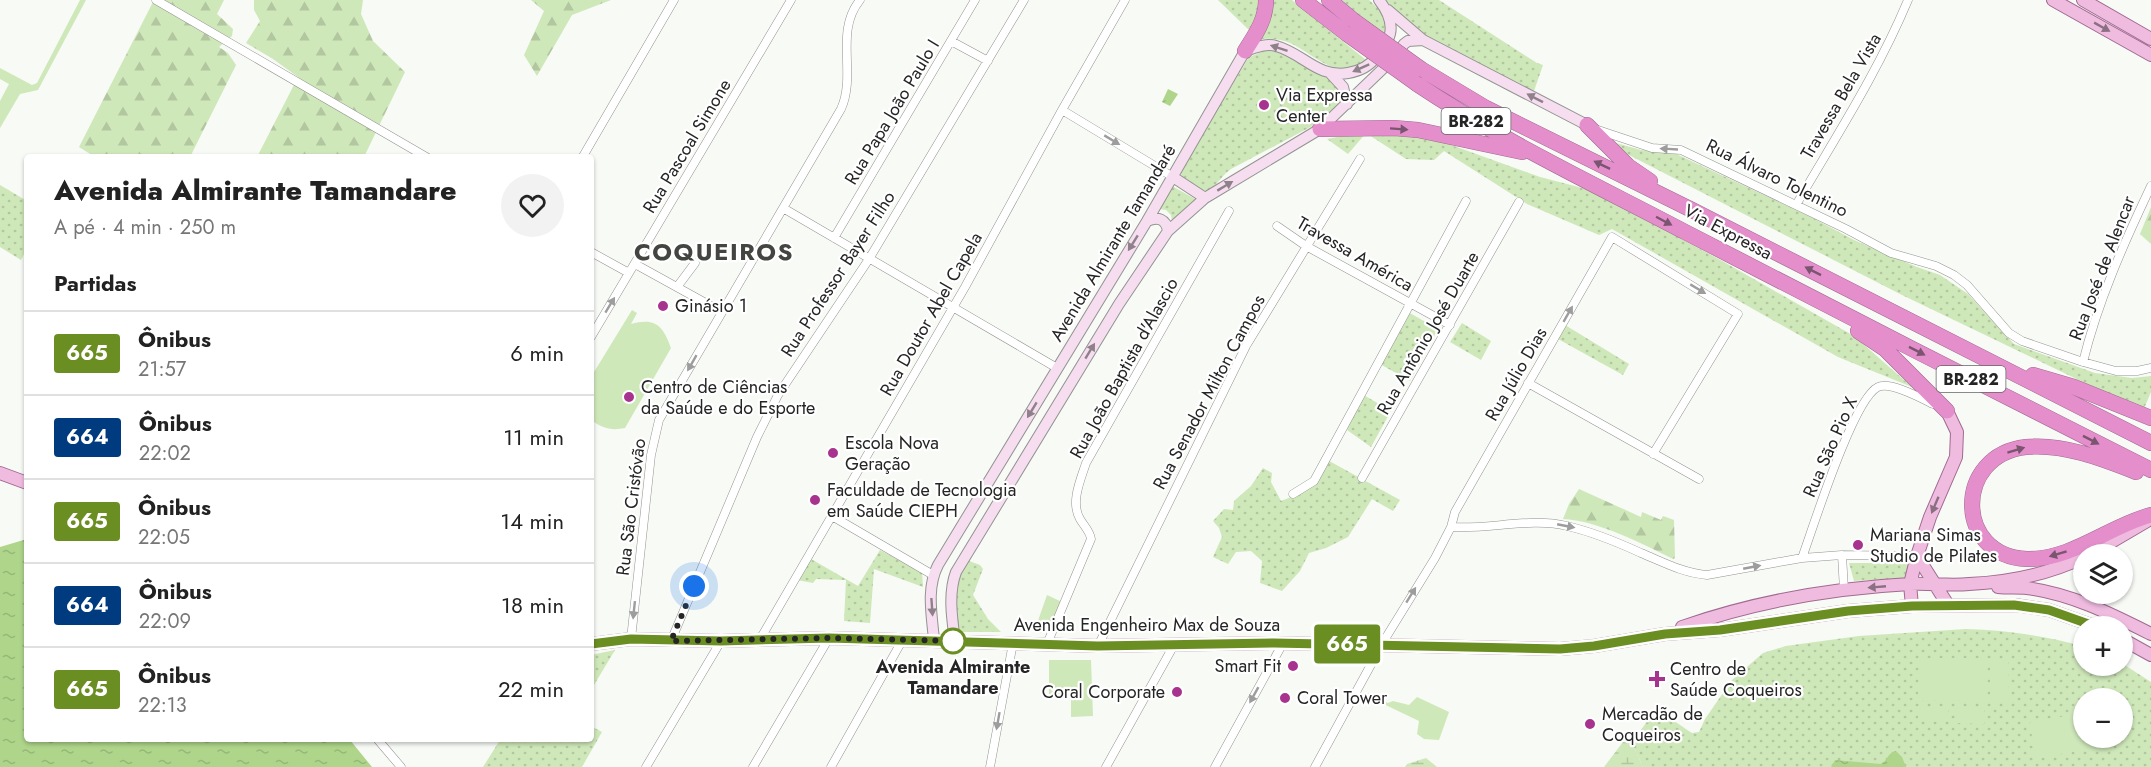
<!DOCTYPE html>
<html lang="pt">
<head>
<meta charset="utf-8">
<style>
	:root { --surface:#fff; --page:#f2f2f2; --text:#222; --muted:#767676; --line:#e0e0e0 }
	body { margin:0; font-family:Jost,sans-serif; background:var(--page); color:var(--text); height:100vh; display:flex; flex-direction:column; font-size:22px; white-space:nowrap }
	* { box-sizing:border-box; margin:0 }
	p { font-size:20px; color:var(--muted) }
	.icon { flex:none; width:33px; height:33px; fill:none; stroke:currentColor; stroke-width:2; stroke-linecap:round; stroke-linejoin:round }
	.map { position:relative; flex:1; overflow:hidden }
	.details { position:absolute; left:24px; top:154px; width:570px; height:588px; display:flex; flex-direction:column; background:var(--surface); border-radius:6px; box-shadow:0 2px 4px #0004 }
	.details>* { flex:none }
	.badge { padding:0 12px; border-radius:4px; font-size:21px; line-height:39px }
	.tools { position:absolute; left:2073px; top:544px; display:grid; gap:12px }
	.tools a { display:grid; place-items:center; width:60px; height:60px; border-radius:50%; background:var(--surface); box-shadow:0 2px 4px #0004; font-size:30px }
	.you { position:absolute; width:30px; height:30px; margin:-15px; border:4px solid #fff; border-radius:50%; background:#1a73e8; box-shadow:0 0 0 9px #1a73e833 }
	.map>.badge { position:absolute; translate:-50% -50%; box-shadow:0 0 0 3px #fff }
	h2 { padding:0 30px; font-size:22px; line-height:54px }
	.round { display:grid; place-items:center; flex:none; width:63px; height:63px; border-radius:32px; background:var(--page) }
	.headline { display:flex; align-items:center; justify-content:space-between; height:102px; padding:0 30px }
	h1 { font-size:28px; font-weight:800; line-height:45px }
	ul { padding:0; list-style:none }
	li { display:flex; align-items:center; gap:18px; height:84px; padding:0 30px; border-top:2px solid var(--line) }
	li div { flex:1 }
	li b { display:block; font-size:22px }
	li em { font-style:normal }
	li .badge { min-width:66px; font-weight:700; text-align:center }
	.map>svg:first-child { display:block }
</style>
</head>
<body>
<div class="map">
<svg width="2151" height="767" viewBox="0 0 2151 767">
	<defs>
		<pattern id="grass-dots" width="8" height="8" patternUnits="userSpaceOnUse" patternTransform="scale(1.5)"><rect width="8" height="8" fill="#cfe8ba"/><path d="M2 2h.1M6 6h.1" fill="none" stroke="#b2c7a0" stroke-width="1.8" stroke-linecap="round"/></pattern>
		<pattern id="forest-firs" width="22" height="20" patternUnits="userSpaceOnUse" patternTransform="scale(1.5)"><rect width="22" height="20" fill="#cfe8ba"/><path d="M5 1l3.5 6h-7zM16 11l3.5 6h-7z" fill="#b2c7a0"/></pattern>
		<pattern id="wetland-marsh" width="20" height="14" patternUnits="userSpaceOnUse" patternTransform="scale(1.5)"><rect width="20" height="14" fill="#cfe8ba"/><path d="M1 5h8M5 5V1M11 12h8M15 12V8" fill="none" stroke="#b2c7a0"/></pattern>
		<pattern id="water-ripples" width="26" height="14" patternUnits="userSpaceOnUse" patternTransform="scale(1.5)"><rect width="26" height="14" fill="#aed58a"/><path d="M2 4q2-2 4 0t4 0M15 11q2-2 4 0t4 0" fill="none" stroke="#96b777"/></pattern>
	</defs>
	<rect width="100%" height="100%" fill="#f7faf5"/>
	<path fill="url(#grass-dots)" fill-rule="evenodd" d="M1218,0H1263L1252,33Z
		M1274,0H1292L1366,60C1342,86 1313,53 1290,43C1281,39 1270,38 1261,39Z
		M1341,0H1369C1383,13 1387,16 1386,36Z
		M1385,0H1439L1537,63L1543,65L1534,91L1420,33Z
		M1267,50L1282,52L1336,83L1343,100L1340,106L1318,123L1231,169C1222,175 1218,184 1209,191L1203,190L1183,179L1180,171L1249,57Z
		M1367,131L1429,137L1540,177L1594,191L1724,262L1854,336L1912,387L1838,357L1612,229L1599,235L1527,204L1444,151L1434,160L1406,159L1366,133L1348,154L1327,139Z
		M1616,143L1641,150L1672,152L1811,217L1854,240L1917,267L1940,275L1968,294L2014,344L2095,373L2132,378L2151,376V392L2143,411L1902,295L1625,153Z
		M0,185L27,201V248L21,260L0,247Z
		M1172,186L1197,200L1172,221L1171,215L1166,210L1159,209Z
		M1408,312L1438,329L1410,381L1380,364Z
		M1462,323L1491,341L1481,360L1450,342Z
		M1565,325L1629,364L1623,375L1558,339Z
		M1362,394L1391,411L1371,447L1347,430Z
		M1322,457L1400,500L1393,511L1372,499L1348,537L1326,548L1309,553L1300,571L1282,591L1260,583L1262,561L1251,551L1236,552L1228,564L1213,557L1222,537L1219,528L1213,521L1224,509L1233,510L1234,501L1251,486L1263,468L1272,473L1271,482L1281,501C1311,490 1309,484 1322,457Z
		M880,550L922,572L923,587L874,569L870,623L844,621L846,580L816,579L813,583L797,580L811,559L858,586Z
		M969,561L980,565L983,569L973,595L988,619L1001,632H957C957,608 950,579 969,561Z
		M1849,563H1910L1905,578L1854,581Z
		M1966,629C2005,630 2045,636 2083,646L2084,666H2122L2123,664L2151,682V767H1643L1632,743L1650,717C1668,713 1678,724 1692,733L1699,732L1705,719L1732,680L1763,653L1786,646L1859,636ZM2084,699H2122V738H2084Z
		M615,650L591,690V655Z
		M591,726L602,732L582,767H483L500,740H591Z"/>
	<path fill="url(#forest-firs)" d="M154,0H224L217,14L233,29L232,36L219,47L228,53L236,65L190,157H95L79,147Z
		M254,0H363L361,14L373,41L405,72L364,157H257L298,77L273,59L246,43L260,21L254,10Z
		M531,0H611L572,15L537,76L524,55L544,11Z
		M2151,207V244L2140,234Z
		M1579,489L1641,517L1642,512L1661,520L1663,516L1674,520L1675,558L1673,559C1643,544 1596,520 1563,519L1569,504Z"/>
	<path fill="url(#wetland-marsh)" d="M1623,742L1632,743L1643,767H1604Z
		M1426,758L1437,767H1405L1407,764Z"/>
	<path fill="#cfe8ba" d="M80,0H86L38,90L20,94L0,128V101L9,84L0,79V68L32,85L37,83Z
		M632,310L637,313L631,324C656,317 663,326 671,348L625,428C611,431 602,428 591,420V377Z
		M1047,595L1062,602L1047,633L1034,632Z
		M1919,658H1986V701L1918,700Z
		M1990,659H2008L2009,703H1990Z
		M1049,660H1091L1093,716L1071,717V696L1049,697Z
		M1369,693L1388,703L1393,701L1409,705L1417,697L1449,712L1439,740L1424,739L1417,734L1419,721L1371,698L1361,696Z
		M1918,708H1948V720H1918Z
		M1957,708L1984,709V724L1957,723Z
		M2083,713L2084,738H2103L2104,747L2035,758L2030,722Z"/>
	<path fill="url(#water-ripples)" d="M1168,89L1178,94L1170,106L1162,102Z
		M27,539V740H350L372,767H0V547Z
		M1896,751L1902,757L1906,767H1831L1835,760L1881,764C1888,760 1888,752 1896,751Z"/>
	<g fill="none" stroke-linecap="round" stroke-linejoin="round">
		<g stroke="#929490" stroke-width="9">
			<path id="street" d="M156,0L428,158
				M951,41L988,61
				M1062,110L1173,177
				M1595,129L1652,148L1681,150L1846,229L1891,253L1936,266L1954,275L1967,285L2009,333L2022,341L2083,362L2116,371H2137L2151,368
				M582,158L674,0
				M1796,205C1835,138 1878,72 1908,0
				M783,208L1057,368
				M1277,226L1306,246L1450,325
				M834,238L975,0
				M591,252L629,273
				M635,264L722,312
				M677,287L695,263
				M591,337L791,0
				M2083,362C2098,301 2124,243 2151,186
				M1528,383L1699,479
				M1362,478L1519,202
				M1293,494L1314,481L1466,201
				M832,516L933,575
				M1451,527L1455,512L1612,237L1738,314L1653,454
				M1842,555L1844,590
				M1802,558C1813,528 1853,399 1878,387C1890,381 1921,398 1933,404
				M631,639L651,455L659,420L841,109C857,74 834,32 860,0
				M671,641L757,437L778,395L869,259L1024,0
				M759,641L965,287L1062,110L1125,0
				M1047,644L1091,539C1090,531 1084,526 1080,519C1070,502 1081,479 1086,463L1229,211
				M1098,646L1246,346L1360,159
				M378,740L401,767
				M646,767L721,641
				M753,767L829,638
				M831,767L903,639
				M990,767L1013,643
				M1106,767L1174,645
				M1215,767L1283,643
				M1315,767L1385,639L1435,558L1451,527C1488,530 1531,517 1567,526C1593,532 1617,542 1641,553C1663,562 1683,573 1707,575L1802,558L1842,555L1917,556"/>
		</g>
		<g stroke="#929490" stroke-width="12">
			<path id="secondary" d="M1388,10L1423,40L1587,125
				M1331,74L1343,87L1347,104
				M1173,177L1205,198
				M1147,221C1158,216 1166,219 1168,231
				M934,640C932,616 926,588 938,565L1147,221L1245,51C1255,48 1265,43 1276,46C1303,53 1317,78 1348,73C1360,71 1369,67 1376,57C1381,50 1388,43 1390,34C1393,21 1386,9 1379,0
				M955,641C952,619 948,593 956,572L1119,304L1168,231L1205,198L1320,129L1393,59L1404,44L1408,41L1423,40"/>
		</g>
		<g stroke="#a16a91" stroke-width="14">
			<path id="primary" d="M2053,0L2151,55
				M2083,0L2151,39
				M0,473L27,483
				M2089,555L2147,521
				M1917,556L1948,605
				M1998,587C2008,588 2017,587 2027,588C2072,594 2111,614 2151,634
				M1912,606L1910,584L1917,556L1930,517L1956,457L1957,432L1947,411
				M1682,627C1754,602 1834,588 1910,584C1930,583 1950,586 1969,584C2009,582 2047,575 2084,557
				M2122,639L2151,655
				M591,644L631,639L721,641L829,638L1098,646L1274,643L1560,649L1594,646L1665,634L1720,630L1848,611L1912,606L2015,605L2049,610L2097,627"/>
		</g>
		<g stroke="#a16a91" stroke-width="16">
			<path id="highway" d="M1303,0L1347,34
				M1329,0L1353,20
				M1245,51C1255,35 1266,20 1266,0
				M1421,69L1486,108L1692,210L2151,443
				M1417,84C1502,141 1596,185 1687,233C1841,313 1996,392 2151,470
				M1587,125L1628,166L1650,181
				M1320,129L1394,128L1418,130L1522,152
				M1858,331L1885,349L1947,411
				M2033,375L2074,387L2151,418
				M2136,472C2103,459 2062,443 2026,447C1954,455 1954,556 2027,559C2072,560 2109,526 2151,515"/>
		</g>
		<use href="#street" stroke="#fff" stroke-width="8"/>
		<use href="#secondary" stroke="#f7ddf0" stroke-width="10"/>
		<use href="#primary" stroke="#efbce0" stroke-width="12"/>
		<use href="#highway" stroke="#e48fcc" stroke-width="15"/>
		<g stroke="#a16a91" stroke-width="16" stroke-linecap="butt">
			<path id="highway-bridge" d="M1353,20L1421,69
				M1347,34L1417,84"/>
		</g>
		<use href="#highway-bridge" stroke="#e48fcc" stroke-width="15"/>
	</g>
	<defs><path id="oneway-solid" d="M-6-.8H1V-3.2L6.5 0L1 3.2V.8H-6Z" transform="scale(1.5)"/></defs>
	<g fill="#8a7082">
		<use href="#oneway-solid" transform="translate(2102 27) rotate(29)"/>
		<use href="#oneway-solid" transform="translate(1935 505) rotate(113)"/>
		<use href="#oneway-solid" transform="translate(1877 587) rotate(175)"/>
	</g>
	<g fill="#8e818a">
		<use href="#oneway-solid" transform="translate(1279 48) rotate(-162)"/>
		<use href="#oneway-solid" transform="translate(1361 68) rotate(156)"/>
		<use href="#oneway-solid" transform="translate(1535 98) rotate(-153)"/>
		<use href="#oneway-solid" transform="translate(1225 186) rotate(-31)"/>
		<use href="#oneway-solid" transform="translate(1133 243) rotate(122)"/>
		<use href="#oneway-solid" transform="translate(1090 351) rotate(-59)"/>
		<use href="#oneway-solid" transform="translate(1032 410) rotate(121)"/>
		<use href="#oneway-solid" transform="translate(932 607) rotate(86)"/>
	</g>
	<g fill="#7a5570">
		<use href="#oneway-solid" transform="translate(1399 129) rotate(4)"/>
		<use href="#oneway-solid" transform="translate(1602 165) rotate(-154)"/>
		<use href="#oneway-solid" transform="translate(1664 221) rotate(28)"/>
		<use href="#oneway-solid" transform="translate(1813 271) rotate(-153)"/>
		<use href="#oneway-solid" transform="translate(1917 351) rotate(27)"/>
		<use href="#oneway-solid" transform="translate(2091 440) rotate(27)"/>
		<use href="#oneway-solid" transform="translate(2016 450) rotate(-17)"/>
		<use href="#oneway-solid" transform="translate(2058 554) rotate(163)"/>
	</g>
	<g fill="#9c9d9c">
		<use href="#oneway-solid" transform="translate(1112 140) rotate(31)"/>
		<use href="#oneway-solid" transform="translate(1669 149) rotate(-177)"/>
		<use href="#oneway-solid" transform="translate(1698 289) rotate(31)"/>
		<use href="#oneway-solid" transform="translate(610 305) rotate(-59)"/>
		<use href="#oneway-solid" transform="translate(1568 314) rotate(-60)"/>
		<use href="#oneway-solid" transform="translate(692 363) rotate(120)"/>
		<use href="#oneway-solid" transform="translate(1566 526) rotate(11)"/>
		<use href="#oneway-solid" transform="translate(1752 567) rotate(-11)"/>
		<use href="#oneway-solid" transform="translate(1411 595) rotate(-58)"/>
		<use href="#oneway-solid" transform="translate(634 610) rotate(96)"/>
		<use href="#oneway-solid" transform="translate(1254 695) rotate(119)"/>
		<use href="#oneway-solid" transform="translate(998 721) rotate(100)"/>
	</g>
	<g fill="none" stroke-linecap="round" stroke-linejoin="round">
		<g stroke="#fff" stroke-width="14">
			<path id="line" d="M591,644L631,639L721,641L829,638L1098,646L1274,643L1560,649L1594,646L1665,634L1720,630L1848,611L1912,606L2014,605L2049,610L2097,627"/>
		</g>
		<use href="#line" stroke="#6b8e23" stroke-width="9"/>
		<path stroke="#242524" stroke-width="6" stroke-dasharray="0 10.8" d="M694,586L671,641L829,638L955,641H953"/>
	</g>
	<g fill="#a7338e" stroke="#fff" stroke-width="2">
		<circle cx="1264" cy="105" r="6"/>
		<circle cx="663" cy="306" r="6"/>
		<circle cx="629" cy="397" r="6"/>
		<circle cx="833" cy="453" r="6"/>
		<circle cx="815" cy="500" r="6"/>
		<circle cx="1858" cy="545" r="6"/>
		<circle cx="1293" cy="666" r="6"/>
		<path d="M1654 670h6v6h6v6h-6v6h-6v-6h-6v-6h6z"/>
		<circle cx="1177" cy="692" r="6"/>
		<circle cx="1285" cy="698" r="6"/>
		<circle cx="1590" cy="724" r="6"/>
	</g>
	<circle fill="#fff" stroke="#6b8e23" stroke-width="3" cx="953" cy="641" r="12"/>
	<g text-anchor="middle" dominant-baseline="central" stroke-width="4.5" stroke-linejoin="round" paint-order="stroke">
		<g fill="#fff" stroke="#666" stroke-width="1.5">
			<rect x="1441.5" y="108" width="69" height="26" rx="4.5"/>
			<rect x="1936.5" y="366" width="69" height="26" rx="4.5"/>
		</g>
		<g font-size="16" font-weight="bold" fill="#242524">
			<text x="1476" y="121">BR-282</text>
			<text x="1971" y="379">BR-282</text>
		</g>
		<g font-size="18" fill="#242524" stroke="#fff" text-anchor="start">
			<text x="1276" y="95">Via Expressa<tspan x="1276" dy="21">Center</tspan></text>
			<text x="675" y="306">Ginásio 1</text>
			<text x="641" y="387">Centro de Ciências<tspan x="641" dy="21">da Saúde e do Esporte</tspan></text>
			<text x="845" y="443">Escola Nova<tspan x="845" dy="21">Geração</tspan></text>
			<text x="827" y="490">Faculdade de Tecnologia<tspan x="827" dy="21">em Saúde CIEPH</tspan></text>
			<text x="1870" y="535">Mariana Simas<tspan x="1870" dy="21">Studio de Pilates</tspan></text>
			<text x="1281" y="666" text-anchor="end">Smart Fit</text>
			<text x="1670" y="669">Centro de<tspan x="1670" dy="21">Saúde Coqueiros</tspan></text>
			<text x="1165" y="692" text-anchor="end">Coral Corporate</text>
			<text x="1297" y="698">Coral Tower</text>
			<text x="1602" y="714">Mercadão de<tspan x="1602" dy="21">Coqueiros</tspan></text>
		</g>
		<g font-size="18" fill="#242524" stroke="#fff">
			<text transform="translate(1841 96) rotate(-60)">Travessa Bela Vista</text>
			<text transform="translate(892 112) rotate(-59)">Rua Papa João Paulo I</text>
			<text transform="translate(687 146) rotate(-59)">Rua Pascoal Simone</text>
			<text transform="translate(1777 178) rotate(26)">Rua Álvaro Tolentino</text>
			<text transform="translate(1728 232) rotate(28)">Via Expressa</text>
			<text transform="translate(1113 243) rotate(-59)">Avenida Almirante Tamandaré</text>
			<text transform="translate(1355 254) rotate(30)">Travessa América</text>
			<text transform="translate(2102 268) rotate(-69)">Rua José de Alencar</text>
			<text transform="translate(838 274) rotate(-57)">Rua Professor Bayer Filho</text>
			<text transform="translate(931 314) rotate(-60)">Rua Doutor Abel Capela</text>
			<text transform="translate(1428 333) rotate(-60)">Rua Antônio José Duarte</text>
			<text transform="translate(1124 368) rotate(-61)">Rua João Baptista d'Alascio</text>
			<text transform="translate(1516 374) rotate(-60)">Rua Júlio Dias</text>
			<text transform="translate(1209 392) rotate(-62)">Rua Senador Milton Campos</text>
			<text transform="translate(1830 447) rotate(-66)">Rua São Pio X</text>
			<text transform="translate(631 507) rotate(-83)">Rua São Cristóvão</text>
			<text x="1147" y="625">Avenida Engenheiro Max de Souza</text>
		</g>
		<g font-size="18" font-weight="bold" fill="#242524" stroke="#fff">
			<text x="953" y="667">Avenida Almirante<tspan x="953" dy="21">Tamandare</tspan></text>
		</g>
		<g font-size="24" font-weight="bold" letter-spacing="1.5" fill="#434541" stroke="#fff">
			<text x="714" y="251">COQUEIROS</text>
		</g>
	</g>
</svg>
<div class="tools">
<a><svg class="icon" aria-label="layers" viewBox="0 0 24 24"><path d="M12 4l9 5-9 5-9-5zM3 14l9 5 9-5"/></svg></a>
<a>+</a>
<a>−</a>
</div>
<div class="you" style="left:694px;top:586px"></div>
<b class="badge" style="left:1347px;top:644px;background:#6b8e23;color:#fff">665</b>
<section class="details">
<div class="headline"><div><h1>Avenida Almirante Tamandare</h1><p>A pé · 4 min · 250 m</p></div><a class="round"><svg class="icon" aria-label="heart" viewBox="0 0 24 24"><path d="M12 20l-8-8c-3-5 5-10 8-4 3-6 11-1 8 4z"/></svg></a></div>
<h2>Partidas</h2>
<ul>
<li><span class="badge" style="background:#6b8e23;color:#fff">665</span><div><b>Ônibus</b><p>21:57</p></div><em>6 min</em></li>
<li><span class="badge" style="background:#003b80;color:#fff">664</span><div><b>Ônibus</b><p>22:02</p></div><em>11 min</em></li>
<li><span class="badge" style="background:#6b8e23;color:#fff">665</span><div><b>Ônibus</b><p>22:05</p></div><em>14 min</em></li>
<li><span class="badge" style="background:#003b80;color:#fff">664</span><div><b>Ônibus</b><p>22:09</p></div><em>18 min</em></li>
<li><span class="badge" style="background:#6b8e23;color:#fff">665</span><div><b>Ônibus</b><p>22:13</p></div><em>22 min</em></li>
</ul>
</section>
</div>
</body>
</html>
